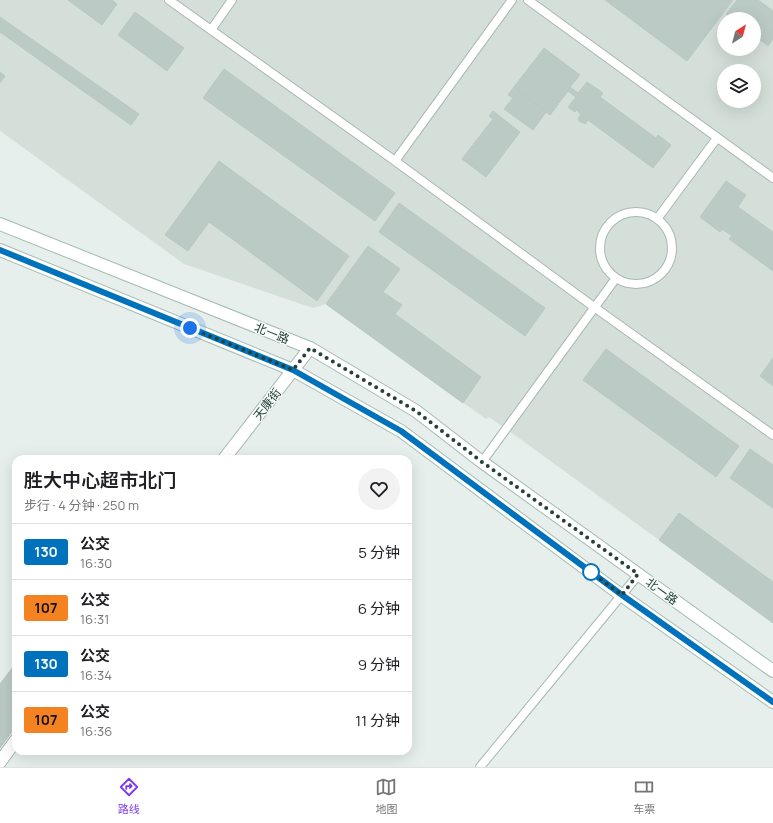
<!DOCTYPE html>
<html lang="zh">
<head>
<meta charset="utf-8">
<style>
	:root { --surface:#fff; --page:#f2f2f2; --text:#202124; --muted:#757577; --line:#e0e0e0; --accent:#7c3aed }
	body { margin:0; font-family:Manrope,"Noto Sans SC",sans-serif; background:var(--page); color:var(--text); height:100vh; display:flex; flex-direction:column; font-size:15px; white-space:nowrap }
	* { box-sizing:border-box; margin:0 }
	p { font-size:13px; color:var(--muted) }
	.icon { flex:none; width:22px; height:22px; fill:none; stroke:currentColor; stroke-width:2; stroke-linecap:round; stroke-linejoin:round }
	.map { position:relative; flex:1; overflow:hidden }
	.side { position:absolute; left:12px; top:455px; width:400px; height:300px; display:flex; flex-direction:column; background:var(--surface); border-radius:12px; box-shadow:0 4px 16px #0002 }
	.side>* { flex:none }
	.badge { padding:0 8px; border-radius:3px; font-size:14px; line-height:26px }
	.needle { width:26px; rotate:36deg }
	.tools { position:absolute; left:717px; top:12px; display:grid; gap:8px }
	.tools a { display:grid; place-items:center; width:44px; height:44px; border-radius:50%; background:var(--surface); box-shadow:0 4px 16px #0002; font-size:20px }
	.you { position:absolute; width:20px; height:20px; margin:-10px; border:3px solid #fff; border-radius:50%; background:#1a73e8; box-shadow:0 0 0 6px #1a73e833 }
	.map>.badge { position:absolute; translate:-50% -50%; box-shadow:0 0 0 2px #fff }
	.round { display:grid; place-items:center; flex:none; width:42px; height:42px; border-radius:21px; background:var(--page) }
	.head { display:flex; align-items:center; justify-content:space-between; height:68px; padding:0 12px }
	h1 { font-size:19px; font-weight:600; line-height:30px }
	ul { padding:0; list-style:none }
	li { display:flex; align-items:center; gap:12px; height:56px; padding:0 12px; border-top:1px solid var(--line) }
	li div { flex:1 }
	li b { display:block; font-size:15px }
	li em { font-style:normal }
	li .badge { min-width:44px; font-weight:700; text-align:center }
	.dock { display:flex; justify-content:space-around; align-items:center; height:56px; border-top:1px solid var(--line); background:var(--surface); font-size:11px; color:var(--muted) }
	.dock a { display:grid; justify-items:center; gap:2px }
	.dock .active { color:var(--accent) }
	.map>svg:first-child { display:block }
</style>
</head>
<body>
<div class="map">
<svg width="773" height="767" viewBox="0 0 773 767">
	<rect width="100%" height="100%" fill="#e6efeb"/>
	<path fill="#d4dfda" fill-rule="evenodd" d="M0,0H773V623L523,441L489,417L486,419L326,304L313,308L184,264L0,131ZM724,19H754V49H724ZM724,71H754V101H724Z"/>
	<path fill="#bbcac4" stroke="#b8c9c2" d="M68,0H112L117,4L102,25Z
		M605,0H733L687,61Z
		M737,0H758L773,11V39L768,46L754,35V19H733L726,14Z
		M135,12L184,48L167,71L118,35Z
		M0,17L139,114L131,125L0,32Z
		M544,48L580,75L570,87L578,93L587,82L603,93L600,97L656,138L658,135L671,145L653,168L588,120L585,124L579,121L578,119L581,114L576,110L575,112L568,107L576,97L568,91L550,115L514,87Z
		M224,69L395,193L375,221L203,98Z
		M0,72L5,76L0,83Z
		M514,87L546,112L533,130L504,109L513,98L508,95Z
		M493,111L520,132L486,177L462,159L493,119L489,116Z
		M219,161L349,256L317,301L209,222L188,251L165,235Z
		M726,181L746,195L738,207L773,232V271L729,239L732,236L722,229L720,232L700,217Z
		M399,203L545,308L525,336L379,232Z
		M368,246L400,269L383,292L402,305L395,314L481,377L463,403L326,304Z
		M606,349L739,446L716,477L583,380Z
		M773,358V386L760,376Z
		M750,449L773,465V508L730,478Z
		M679,513L773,582V623L659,540Z
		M16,663V726L0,748V684Z"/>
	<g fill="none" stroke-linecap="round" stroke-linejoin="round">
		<g stroke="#a8b8b2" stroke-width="10">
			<path id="lane" d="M169,0L391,158L594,307L773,435
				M528,0L773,178
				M211,30L232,0
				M395,161L512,0
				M600 248a36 36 0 1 1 72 0a36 36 0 1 1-72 0Z
				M657,219L717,138
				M482,462L616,278
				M480,767L639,574"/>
		</g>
		<g stroke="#a8b8b2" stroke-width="14">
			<path id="street" d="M224,459L310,348
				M0,762L16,740"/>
		</g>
		<g stroke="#a4bbb3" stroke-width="14">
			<path id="secondary" d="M0,224L310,348L416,411L482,462L773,671
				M0,250L293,370L401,431L621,595L773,702"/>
		</g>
		<use href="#lane" stroke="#fff" stroke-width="8"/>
		<use href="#street" stroke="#fff" stroke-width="12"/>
		<use href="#secondary" stroke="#fff" stroke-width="12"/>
	</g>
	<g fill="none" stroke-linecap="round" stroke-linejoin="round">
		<g stroke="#fff" stroke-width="9">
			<path id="line" d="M0,250L293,370L401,431L622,595L773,702"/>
		</g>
		<use href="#line" stroke="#0072bc" stroke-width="6"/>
		<path stroke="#24423a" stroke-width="4" stroke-dasharray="0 7.2" d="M190,328L293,370L310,348L416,411L482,462L638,574L622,595L591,572"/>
	</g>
	<circle fill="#fff" stroke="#0072bc" stroke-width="2" cx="591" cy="572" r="8"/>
	<g text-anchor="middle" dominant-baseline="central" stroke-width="3" stroke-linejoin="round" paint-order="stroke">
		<g font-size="12" fill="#24423a" stroke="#f7fbf9">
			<text transform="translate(272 333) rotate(22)">北一路</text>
			<text transform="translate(267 404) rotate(-52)">天康街</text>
			<text transform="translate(662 591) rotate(36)">北一路</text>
		</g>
	</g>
</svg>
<div class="tools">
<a><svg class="needle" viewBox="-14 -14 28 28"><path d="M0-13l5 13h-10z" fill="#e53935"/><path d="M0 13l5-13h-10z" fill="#757577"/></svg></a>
<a><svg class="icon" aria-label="layers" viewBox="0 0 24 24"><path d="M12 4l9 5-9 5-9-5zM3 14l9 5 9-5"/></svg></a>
</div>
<div class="you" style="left:190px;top:328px"></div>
<section class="side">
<div class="head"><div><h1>胜大中心超市北门</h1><p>步行 · 4 分钟 · 250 m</p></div><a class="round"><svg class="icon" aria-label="heart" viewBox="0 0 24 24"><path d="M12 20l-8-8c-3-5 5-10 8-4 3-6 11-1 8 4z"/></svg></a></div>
<ul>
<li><span class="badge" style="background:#0072bc;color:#fff">130</span><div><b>公交</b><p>16:30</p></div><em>5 分钟</em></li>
<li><span class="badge" style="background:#f58220;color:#111">107</span><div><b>公交</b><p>16:31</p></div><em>6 分钟</em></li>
<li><span class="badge" style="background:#0072bc;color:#fff">130</span><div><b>公交</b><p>16:34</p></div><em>9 分钟</em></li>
<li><span class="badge" style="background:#f58220;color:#111">107</span><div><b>公交</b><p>16:36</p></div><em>11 分钟</em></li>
</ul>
</section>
</div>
<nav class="dock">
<a class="active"><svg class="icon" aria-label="directions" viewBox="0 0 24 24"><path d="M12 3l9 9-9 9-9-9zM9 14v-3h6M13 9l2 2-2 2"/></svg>路线</a>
<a><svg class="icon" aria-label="map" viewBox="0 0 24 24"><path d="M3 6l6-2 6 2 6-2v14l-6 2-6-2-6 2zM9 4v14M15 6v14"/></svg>地图</a>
<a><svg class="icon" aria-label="tickets" viewBox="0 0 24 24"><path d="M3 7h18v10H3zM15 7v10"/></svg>车票</a>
</nav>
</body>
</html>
